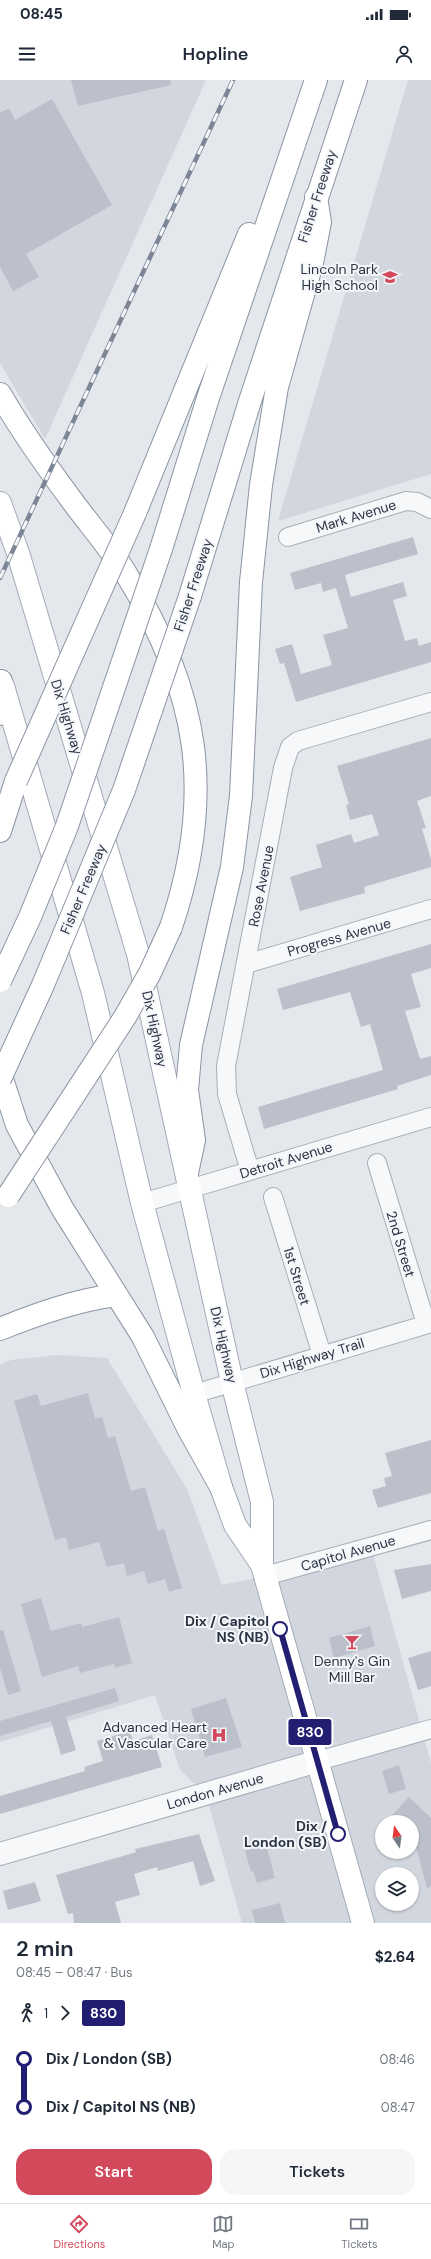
<!DOCTYPE html>
<html lang="en">
<head>
<meta charset="utf-8">
<style>
	:root { --surface:#fff; --page:#f6f6f7; --text:#1f2937; --muted:#747a83; --line:#e0e1e3; --accent:#d1495b }
	body { margin:0; font-family:"DM Sans",sans-serif; background:var(--page); color:var(--text); height:100vh; display:flex; flex-direction:column; font-size:15px; white-space:nowrap }
	* { box-sizing:border-box; margin:0 }
	p { font-size:13px; color:var(--muted) }
	.icon { flex:none; width:22px; height:22px; fill:none; stroke:currentColor; stroke-width:2; stroke-linecap:round; stroke-linejoin:round }
	.map { position:relative; height:1843px; overflow:hidden }
	.drawer { display:flex; flex-direction:column; background:var(--surface); flex:1 }
	.drawer>* { flex:none }
	.badge { padding:0 8px; border-radius:3px; font-size:14px; line-height:26px }
	.needle { width:26px; rotate:346deg }
	.tools { position:absolute; left:375px; top:1735px; display:grid; gap:8px }
	.tools a { display:grid; place-items:center; width:44px; height:44px; border-radius:50%; background:var(--surface); box-shadow:0 1px 3px #0004; font-size:20px }
	.map>.badge { position:absolute; translate:-50% -50%; box-shadow:0 0 0 2px #fff }
	.legs { display:flex; align-items:center; gap:6px; height:44px; padding:0 16px; font-size:13px }
	.legs p { margin-inline-start:auto }
	.summary { display:flex; align-items:center; justify-content:space-between; height:68px; padding:0 16px }
	h1 { font-size:22px; font-weight:600; line-height:30px }
	.button { display:flex; gap:8px; margin-top:auto; padding:8px 16px }
	.button a { flex:1; height:46px; border-radius:16px; background:var(--accent); color:#fff; font-size:16px; font-weight:600; line-height:46px; text-align:center }
	.button a+a { background:var(--page); color:var(--text) }
	ul { padding:0 16px; list-style:none }
	li { display:flex; align-items:center; gap:14px; height:48px; font-size:15px }
	li i { display:grid; place-items:center; width:6px; height:100%; margin:0 5px; background:currentColor }
	li i::after { content:''; width:10px; height:10px; margin:-5px; border:3px solid; border-radius:50%; background:var(--surface) }
	li p { margin-inline-start:auto }
	li:first-child i { background:linear-gradient(#0000 50%,currentColor 0) }
	li:last-child i { background:linear-gradient(currentColor 50%,#0000 0) }
	.status { display:flex; justify-content:space-between; align-items:center; height:28px; padding:0 20px; background:var(--surface); direction:ltr }
	.status svg { height:11px; fill:currentColor }
	header { display:flex; justify-content:space-between; align-items:center; height:52px; padding:0 16px; background:var(--surface); font-size:18px; font-weight:600 }
	.menu { display:flex; justify-content:space-around; align-items:center; height:56px; border-top:1px solid var(--line); background:var(--surface); font-size:11px; color:var(--muted) }
	.menu a { display:grid; justify-items:center; gap:2px }
	.menu .current { color:var(--accent) }
	.map>svg:first-child { display:block }
</style>
</head>
<body>
<div class="status"><b>08:45</b><svg viewBox="0 0 49 12"><path d="M0 12V9h3v3zM5 12V6h3v6zM10 12V3h3v9zM15 12V0h3v12zM26 1h20v11H26zM47 4h2v5h-2z"/></svg></div>
<header><svg class="icon" aria-label="menu" viewBox="0 0 24 24"><path d="M4 6h16M4 12h16M4 18h16"/></svg>Hopline<svg class="icon" aria-label="person" viewBox="0 0 24 24"><circle cx="12" cy="8" r="4"/><path d="M4 21q1-7 8-7t8 7"/></svg></header>
<div class="map">
<svg width="431" height="1843" viewBox="0 0 431 1843">
	<rect width="100%" height="100%" fill="#e4e7ec"/>
	<path fill="#d2d6de" fill-rule="evenodd" d="M0,0H206L45,359L0,283Z
		M408,0H431V394L278,441Z
		M56,1275L107,1278L187,1409L222,1505L265,1496L371,1467L431,1683V1843H242L206,1715L180,1690L155,1615L0,1662V1285L11,1280ZM382,1742H412V1772H382ZM382,1794H412V1824H382Z"/>
	<path fill="#bbc0ca" d="M71,0H170L171,5L78,26Z
		M52,19L112,125L26,174L39,197L13,211L0,187V33L9,28L15,40Z
		M413,457L418,474L345,495L351,517L403,502L407,516L393,520L405,561L417,558L419,566L431,562V582L296,622L284,583L280,584L275,569L292,564L301,594L332,585L323,555L348,548L336,508L323,512L321,503L295,510L290,493Z
		M431,658V716L417,721L426,748L422,749L431,779V787L364,807L365,813L300,831L290,797L322,787L316,765L351,754L354,763L379,755L372,734L350,740L346,725L349,724L337,686Z
		M431,864V888L411,894L421,927L405,931L420,979L431,976V995L397,1006L398,1009L264,1049L258,1027L383,990L370,944L361,947L350,912L283,930L277,909Z
		M88,1313L95,1339L102,1337L108,1358L115,1356L131,1411L145,1407L158,1451L164,1449L182,1508L169,1512L165,1499L148,1504L144,1491L127,1496L124,1483L107,1487L99,1462L69,1470L66,1457L55,1460L14,1321L37,1314L41,1326Z
		M431,1360V1413L378,1428L372,1410L386,1406L384,1398L392,1396L385,1373Z
		M431,1484V1511L402,1519L394,1490Z
		M41,1518L51,1551L81,1543L82,1547L119,1537L132,1583L115,1588L114,1584L80,1593L78,1586L42,1597L21,1524Z
		M370,1546L375,1566L334,1578L329,1558Z
		M0,1550H3L21,1611L8,1615L0,1588Z
		M431,1571V1606L418,1610L408,1578Z
		M115,1608L119,1621L66,1637L76,1670L61,1675L51,1641L0,1656V1641Z
		M226,1618L242,1667L205,1677L191,1629Z
		M130,1651L133,1661L152,1655L162,1687L0,1734V1716L85,1691L84,1687L103,1681L97,1661Z
		M399,1685L406,1709L389,1714L382,1691Z
		M409,1717L431,1738V1807L427,1808L412,1752V1742H402L393,1734Z
		M199,1754L215,1801L200,1806L193,1781L158,1791L157,1787L134,1794L140,1815L115,1822L121,1843H74L73,1833L68,1834L56,1795L130,1774L136,1772L135,1769Z
		M266,1764L275,1798L257,1803L253,1791L251,1792L245,1771Z
		M35,1802L41,1821L8,1830L3,1811Z
		M280,1823L285,1843H255L252,1830Z"/>
	<g fill="none" stroke-linecap="round" stroke-linejoin="round">
		<g stroke="#a9aeb7" stroke-width="20">
			<path id="minor" d="M288,457L406,421L417,422L431,429
				M246,884L431,829
				M377,1083L426,1244
				M250,1091L227,1014L226,986L283,688L290,667L298,661L431,622
				M273,1117L322,1275
				M142,1123L431,1037
				M194,1314L431,1243
				M265,1496L431,1450
				M318,1681L431,1649"/>
		</g>
		<g stroke="#a9aeb7" stroke-width="24">
			<path id="tertiary" d="M0,1774L318,1681"/>
		</g>
		<g stroke="#a3abb8" stroke-width="24">
			<path id="primary" d="M0,423L18,473L138,874L232,1302L262,1422V1485L363,1843
				M3,606L93,913L142,1123L194,1314L221,1407L235,1445L262,1485"/>
		</g>
		<g stroke="#8b94a3" stroke-width="24">
			<path id="motorway" d="M0,314C22,352 47,387 73,422C90,445 110,468 125,492C199,611 216,714 171,847
				M135,433L249,154
				M161,469L208,318L316,0
				M190,516L250,321L356,0
				M0,634L1,601
				M0,751L16,701
				M0,993L17,1045L62,1128L143,1257L189,1350L221,1407
				M187,1093L194,1060L187,1010L191,965L232,787L241,716L251,502L261,405L277,307L312,183L320,142L316,117
				M0,1249C37,1234 76,1220 116,1215"/>
		</g>
		<use href="#minor" stroke="#f7f8fa" stroke-width="18"/>
		<use href="#tertiary" stroke="#f7f8fa" stroke-width="22"/>
		<use href="#primary" stroke="#fff" stroke-width="22"/>
		<use href="#motorway" stroke="#fff" stroke-width="22"/>
		<g stroke="#7d8696" stroke-width="4.5">
			<path id="rail" d="M0,498L233,0"/>
		</g>
		<use href="#rail" stroke="#f4f6f9" stroke-width="3" stroke-dasharray="9" stroke-linecap="butt"/>
		<g stroke="#8b94a3" stroke-width="24" stroke-linecap="butt">
			<path id="motorway-bridge" d="M16,701L135,433
				M0,901L30,837L67,746L161,469
				M0,999L43,905L124,710L190,516
				M8,1116L125,937L150,893L171,847"/>
		</g>
		<use href="#motorway-bridge" stroke="#fff" stroke-width="22"/>
	</g>
	<g fill="none" stroke-linecap="round" stroke-linejoin="round">
		<g stroke="#fff" stroke-width="9">
			<path id="line-1" d="M280,1549L338,1754"/>
		</g>
		<use href="#line-1" stroke="#221e72" stroke-width="6"/>
	</g>
	<defs>
		<g id="school-bare" transform="scale(1.2)"><path d="M0-5L7-2L0 1L-7-2ZM-4 1L0 2.5L4 1V4Q0 6-4 4Z" fill="#d1495b" stroke="#f4f6f9" stroke-width="2.5" paint-order="stroke"/></g>
		<g id="bar-bare" transform="scale(1.2)"><path d="M-6-5H6L.8 .8V4.5H3.5V6h-7V4.5H-.8V.8Z" fill="#d1495b" stroke="#f4f6f9" stroke-width="2.5" paint-order="stroke"/></g>
		<g id="hospital-bare" transform="scale(1.2)"><path d="M-5-5h3v3.5h4V-5h3V5h-3V1.5h-4V5h-3Z" fill="#d1495b" stroke="#f4f6f9" stroke-width="2.5" paint-order="stroke"/></g>
	</defs>
	<g fill-rule="evenodd">
		<use href="#school-bare" x="390" y="197"/>
		<use href="#bar-bare" x="352" y="1562"/>
		<use href="#hospital-bare" x="219" y="1655"/>
	</g>
	<g fill="#fff" stroke="#221e72" stroke-width="2">
		<circle cx="280" cy="1549" r="7"/>
		<circle cx="338" cy="1754" r="7"/>
	</g>
	<g text-anchor="middle" dominant-baseline="central" stroke-width="4" stroke-linejoin="round" paint-order="stroke">
		<g font-size="14" fill="#2b3445" stroke="#f4f6f9">
			<text transform="translate(317 116) rotate(-72)">Fisher Freeway</text>
			<text transform="translate(356 436) rotate(-17)">Mark Avenue</text>
			<text transform="translate(193 505) rotate(-72)">Fisher Freeway</text>
			<text transform="translate(67 637) rotate(73)">Dix Highway</text>
			<text transform="translate(261 806) rotate(-79)">Rose Avenue</text>
			<text transform="translate(83 809) rotate(-67)">Fisher Freeway</text>
			<text transform="translate(339 857) rotate(-16)">Progress Avenue</text>
			<text transform="translate(155 949) rotate(78)">Dix Highway</text>
			<text transform="translate(286 1080) rotate(-17)">Detroit Avenue</text>
			<text transform="translate(401 1164) rotate(73)">2nd Street</text>
			<text transform="translate(297 1196) rotate(73)">1st Street</text>
			<text transform="translate(224 1265) rotate(77)">Dix Highway</text>
			<text transform="translate(312 1278) rotate(-17)">Dix Highway Trail</text>
			<text transform="translate(348 1473) rotate(-16)">Capitol Avenue</text>
			<text transform="translate(215 1711) rotate(-16)">London Avenue</text>
		</g>
		<g font-size="14" fill="#2b3445" stroke="#f4f6f9" text-anchor="end">
			<text x="378" y="189">Lincoln Park<tspan x="378" dy="16">High School</tspan></text>
			<text x="352" y="1581" text-anchor="middle">Denny's Gin<tspan x="352" dy="16">Mill Bar</tspan></text>
			<text x="207" y="1647">Advanced Heart<tspan x="207" dy="16">&amp; Vascular Care</tspan></text>
		</g>
		<g font-size="14" font-weight="bold" fill="#2b3445" stroke="#f4f6f9" text-anchor="end">
			<text x="269" y="1541">Dix / Capitol<tspan x="269" dy="16">NS (NB)</tspan></text>
			<text x="327" y="1746">Dix /<tspan x="327" dy="16">London (SB)</tspan></text>
		</g>
	</g>
</svg>
<div class="tools">
<a><svg class="needle" viewBox="-14 -14 28 28"><path d="M0-13l5 13h-10z" fill="#e53935"/><path d="M0 13l5-13h-10z" fill="#747a83"/></svg></a>
<a><svg class="icon" aria-label="layers" viewBox="0 0 24 24"><path d="M12 4l9 5-9 5-9-5zM3 14l9 5 9-5"/></svg></a>
</div>
<b class="badge" style="left:310px;top:1652px;background:#221e72;color:#fff">830</b>
</div>
<section class="drawer">
<div class="summary"><div><h1>2 min</h1><p>08:45 – 08:47 · Bus</p></div><b>$2.64</b></div>
<div class="legs"><svg class="icon" aria-label="walk" viewBox="0 0 24 24"><circle cx="13" cy="4" r="2"/><path d="M13 8l-2 6 4 7M11 14l-3 7M7 12l3-4h3l4 4"/></svg>1<svg class="icon" aria-label="forward" viewBox="0 0 24 24"><path d="M9 5l7 7-7 7"/></svg><b class="badge" style="background:#221e72;color:#fff">830</b></div>
<ul>
<li><i style="color:#221e72"></i><b>Dix / London (SB)</b><p>08:46</p></li>
<li><i style="color:#221e72"></i><b>Dix / Capitol NS (NB)</b><p>08:47</p></li>
</ul>
<div class="button"><a>Start</a><a>Tickets</a></div>
</section>
<nav class="menu">
<a class="current"><svg class="icon" aria-label="directions" viewBox="0 0 24 24"><path d="M12 3l9 9-9 9-9-9zM9 14v-3h6M13 9l2 2-2 2"/></svg>Directions</a>
<a><svg class="icon" aria-label="map" viewBox="0 0 24 24"><path d="M3 6l6-2 6 2 6-2v14l-6 2-6-2-6 2zM9 4v14M15 6v14"/></svg>Map</a>
<a><svg class="icon" aria-label="tickets" viewBox="0 0 24 24"><path d="M3 7h18v10H3zM15 7v10"/></svg>Tickets</a>
</nav>
</body>
</html>
